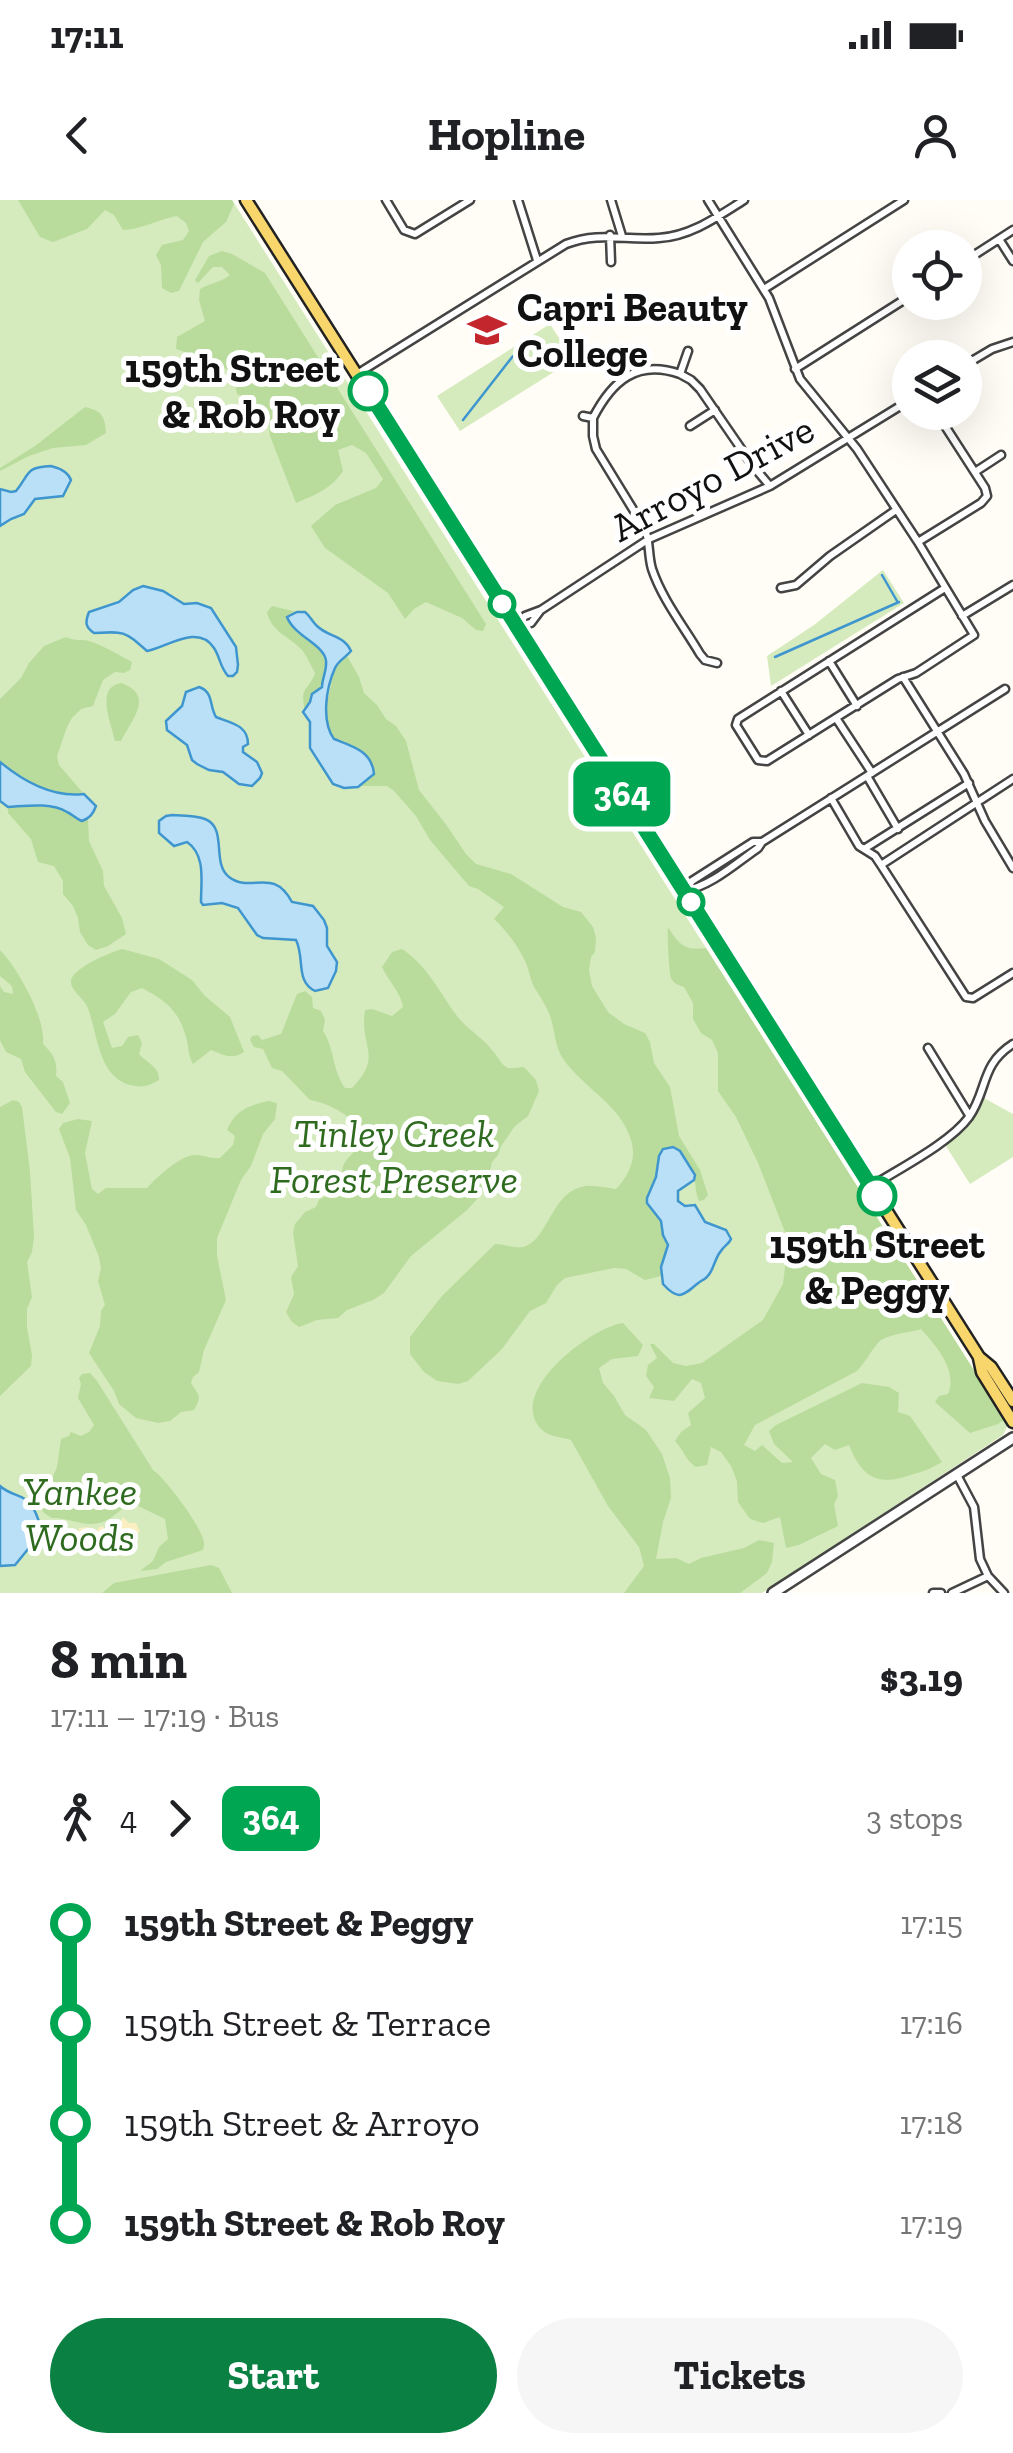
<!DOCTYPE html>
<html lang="en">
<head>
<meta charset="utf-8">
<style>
	:root { --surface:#fff; --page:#f6f6f6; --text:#202124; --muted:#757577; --accent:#0b8043 }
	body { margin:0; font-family:"Zilla Slab",serif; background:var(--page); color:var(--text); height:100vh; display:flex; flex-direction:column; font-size:38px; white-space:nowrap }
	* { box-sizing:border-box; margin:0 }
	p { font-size:32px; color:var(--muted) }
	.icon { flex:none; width:55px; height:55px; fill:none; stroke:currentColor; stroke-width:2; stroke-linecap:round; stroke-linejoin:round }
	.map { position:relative; height:1393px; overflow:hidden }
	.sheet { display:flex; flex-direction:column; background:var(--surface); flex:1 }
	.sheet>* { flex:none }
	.badge { padding:0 20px; border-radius:15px; font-size:35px; line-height:65px }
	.buttons { position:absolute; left:892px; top:30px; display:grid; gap:20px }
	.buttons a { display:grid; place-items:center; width:90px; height:90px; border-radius:50%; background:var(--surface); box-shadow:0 10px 40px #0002; font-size:50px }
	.map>.badge { position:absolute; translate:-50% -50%; box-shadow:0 0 0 5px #fff }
	.legs { display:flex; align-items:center; gap:15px; height:110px; padding:0 50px; font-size:32px }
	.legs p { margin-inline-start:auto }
	.head { display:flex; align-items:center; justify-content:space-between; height:170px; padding:0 50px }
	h1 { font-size:55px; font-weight:700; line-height:75px }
	.primary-button { display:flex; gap:20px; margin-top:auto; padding:20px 50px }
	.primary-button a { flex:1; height:115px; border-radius:60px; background:var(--accent); color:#fff; font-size:40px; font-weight:700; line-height:115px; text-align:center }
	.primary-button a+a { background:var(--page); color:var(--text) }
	ul { padding:0 50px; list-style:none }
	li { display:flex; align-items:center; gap:35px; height:100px; font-size:38px }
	li i { display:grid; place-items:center; width:15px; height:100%; margin:0 12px; background:currentColor }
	li i::after { content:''; width:25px; height:25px; margin:-12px; border:8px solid; border-radius:50%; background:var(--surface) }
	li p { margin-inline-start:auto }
	li:first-child i { background:linear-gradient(#0000 50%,currentColor 0) }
	li:last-child i { background:linear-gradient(currentColor 50%,#0000 0) }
	.status { display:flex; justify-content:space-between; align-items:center; height:70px; padding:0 50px; background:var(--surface); direction:ltr }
	.status svg { height:28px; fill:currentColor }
	header { display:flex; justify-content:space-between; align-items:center; height:130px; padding:0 50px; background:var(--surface); font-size:45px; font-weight:700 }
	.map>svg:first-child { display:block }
</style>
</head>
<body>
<div class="status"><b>17:11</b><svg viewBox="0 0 49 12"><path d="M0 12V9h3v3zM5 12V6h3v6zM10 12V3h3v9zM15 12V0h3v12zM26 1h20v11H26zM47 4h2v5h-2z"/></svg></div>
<header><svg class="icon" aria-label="back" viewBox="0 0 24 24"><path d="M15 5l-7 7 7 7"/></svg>Hopline<svg class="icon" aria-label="person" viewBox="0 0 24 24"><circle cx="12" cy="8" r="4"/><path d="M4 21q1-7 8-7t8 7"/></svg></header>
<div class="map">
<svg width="1013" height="1393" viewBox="0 0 1013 1393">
	<rect width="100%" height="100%" fill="#fffdf5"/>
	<path fill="#d5ebbd" d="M0,0H232L1007,1223V1227L1003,1235L762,1393H0Z
		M550,124L573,160L460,231L437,196Z
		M883,370L904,403L771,486L767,456L814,425Z
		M982,897L1013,914V957L970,984L944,943C963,931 972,917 982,897Z"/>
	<path fill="#b9dc9c" d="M18,0H232L234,4L226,22L203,42L179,91L171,93L162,88L161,65L156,55L162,45L183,40L189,31L186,23L177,16C159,19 140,30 123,30L114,15L105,10L87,29L53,42L40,37Z
		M222,51L232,54L265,73L486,424L483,431L476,430L462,418L426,402L414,409L405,419L388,393L325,348L311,326L335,305L376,288L383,279L366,253L352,245L338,250L343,271C331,289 315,295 296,303L270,236L268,220L260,206L237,194C234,174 235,165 210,169L200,157L176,149L177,137L205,121L199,100L200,89C210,83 220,83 230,75L222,67H213L198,83L195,80L209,56Z
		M85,207C102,211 105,216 106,233L86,245L53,248L29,256L0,271V268L35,246Z
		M272,406L297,412L291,414L297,433C339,453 328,480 305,510C299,486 309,491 315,473C311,466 307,456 302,450C289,436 271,432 267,412Z
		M66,437C76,442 81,438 92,442C106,447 119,455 132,462L130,470L124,473L115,472L103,480L93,506L81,509L72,518L67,527L57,556L59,565L84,594C52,598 23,581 0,562V499L21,478L29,463L44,446Z
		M347,456L359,477L364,493L377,505L386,519L396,526L406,541L419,590L445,623L466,654L476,664L511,674L563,707L581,712L593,727L596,738L595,752L591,757L589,770L592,786L608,812L624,824L645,833L650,842L654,863L670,887L679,936L700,970L708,995L704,1000L699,1001C695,992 696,984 694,976C691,965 681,953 673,947L659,956L656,977L647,998L661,1021L663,1035L668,1045L661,1067V1076L645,1080L626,1069L614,1068L565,1078L557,1085L546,1103L530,1111L502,1149L468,1181L458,1184L437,1181L424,1172L410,1154V1137L423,1120L442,1096L495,1044C506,1044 515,1050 526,1046C548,1038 552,991 585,986C595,985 606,988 616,989C629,975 637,959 631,940C620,903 582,888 562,857C555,845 555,832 551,819C548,807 539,796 533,785C530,778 529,770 526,763C518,746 507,731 494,719L504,707L478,689L469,686L430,640L416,616L394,591L387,586H361L374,574C365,564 356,553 346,545C343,542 335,539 332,536C320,523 327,504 330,490C333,475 334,464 347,456Z
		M121,483C156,495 131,521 121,541H115C111,523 95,487 121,483Z
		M24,604L66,610L81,621L88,619L89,641L103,671L104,686L122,718L126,734L108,746L96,750L88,745L80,732L78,718L73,706L63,694V681L54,666L38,662L31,639L8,613V607Z
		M668,727C679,745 685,751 706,748L1005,1219L998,1224L970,1233L935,1202L939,1196L948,1194C958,1170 936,1146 921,1129C909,1133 887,1134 879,1142C871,1150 866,1162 857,1171L755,1225L744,1245L755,1251L762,1245L782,1263L793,1262L774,1244L769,1231L776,1225L862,1183L889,1187L899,1193L898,1212L910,1216L942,1262C927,1271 920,1272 904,1277C874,1286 860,1273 849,1245L835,1250L825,1244L811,1258L821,1274L835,1280L838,1296L834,1304L838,1326L799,1345L786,1348L780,1317L763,1323L750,1319L738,1302L737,1281L731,1266L721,1252L711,1247L707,1265L696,1267C685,1260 684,1250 675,1241L681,1232L691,1225L688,1213L705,1198L701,1183L692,1179L674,1201L649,1198L654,1187L646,1176L648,1165L657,1158L650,1144H654L673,1163L686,1166L702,1163L763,1120L783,1084L786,1059L785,1032L758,963L736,917L718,891V853L712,840L701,833L693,819V803L684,787C678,785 674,784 671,778C669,773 667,732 668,727Z
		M122,749L159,759L192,780L205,796L230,817L244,852C231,860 224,855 211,850L193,864C188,855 189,851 187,841C180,812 168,802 142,788L131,792L115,814L103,822L112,848L122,846L128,837L138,835L142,843L139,854C147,863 160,867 159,880C149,886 142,888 130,885C97,876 98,832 87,806C83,798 70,790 71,781C72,768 111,752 122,749Z
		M402,749C428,766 439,792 457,816C467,829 482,837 492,850C497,855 501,865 508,868C513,869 519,867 524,867L536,880L539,891L528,916L515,926L501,946L498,955L492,962L486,988L479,997L467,1010L411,1056L384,1093L373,1100L347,1110L338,1118L317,1120L299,1127L292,1122L286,1112L294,1094L291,1077L298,1066L293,1033L295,1024L305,1012L316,1007L319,1000C332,994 333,984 342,974C342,959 352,957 358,946C372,923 327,902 310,900L282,871L272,868L263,849L254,847L250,840L252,836L258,835L262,840L281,834L297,794L305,791L312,797L313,808L321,811L325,820L323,831C335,849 332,870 345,888H352C384,855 359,848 365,810L372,809L392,816L403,807C401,792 388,781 382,767L392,752Z
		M0,750C17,767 46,818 43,844C53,854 58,861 56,876L63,882L70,903L62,914L56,912L25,872L21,859L6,852L0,840V786L4,792L13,794L12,786L0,776Z
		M13,900L19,902L22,907L30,971L34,1037L32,1052L27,1062L32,1097L27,1109V1128L32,1155L31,1166L0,1196V907Z
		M269,901L277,903L275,919L263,934L251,966L241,980L217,1038V1056L226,1100L204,1150L199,1172L193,1177L191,1183C198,1195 203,1195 194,1210L181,1212L170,1221L158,1223L136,1218L119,1204L114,1191L89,1153L100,1126L101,1111L105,1105L98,1081L101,1069L99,1057L86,1025L76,1010L70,958L59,929L63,923L78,919L92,921L85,953L92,989L98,994L106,988H147C157,977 181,955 195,955C204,955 211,959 220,958L233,945L235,936L227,930C235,910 249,905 269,901Z
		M623,1123L643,1145L638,1156L612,1159L599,1168L603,1183L614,1196L625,1215L646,1230L662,1254L670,1278L671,1298L663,1322L656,1359L676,1358L689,1364L701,1358L744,1348L759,1340L774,1343L772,1362L767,1373L740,1393H624L644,1366L639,1347L608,1306L571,1240C562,1237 549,1237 541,1229C506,1192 591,1127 623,1123Z
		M90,1173L97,1181L153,1270C165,1278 203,1328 204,1343C205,1345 203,1348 203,1350L166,1362L157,1369L140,1371L153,1361L159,1347L168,1339L165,1319L134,1304C119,1307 114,1320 99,1323C83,1327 67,1317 52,1318L44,1313L40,1307L57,1267L61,1239L69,1236L71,1232L81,1236L89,1232L94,1225L78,1198L81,1184L79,1178L82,1174Z
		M211,1365L219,1368L232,1393H102L114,1383Z"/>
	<path fill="#fbeec1" d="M123,1317L129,1323H136L140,1332L134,1334L128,1332L123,1333L120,1341L121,1350L116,1355L109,1347L106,1352L98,1354L94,1344L85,1341L78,1333L79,1328L89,1327L94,1335L99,1327L103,1326L106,1338H110V1324L115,1323L119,1326Z"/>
	<path fill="#b9e0f7" stroke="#3f96cf" stroke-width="2.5" d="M51,266C59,268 68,272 71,280L63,296L35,299L24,314L11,319L0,326V289L11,292L16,291C30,274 25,267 51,266Z
		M143,386L163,391L184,404L197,403L211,408L236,447L238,465L237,472L233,476H228C220,467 220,457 214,448C198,423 166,448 147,451C124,431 125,431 94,433C85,427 85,422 89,412L119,402L133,390Z
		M297,412H305C310,416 312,421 317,426C328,437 344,435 351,451C346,457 338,461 335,468C326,488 321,521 334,539C352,546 372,551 374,574L358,587L344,588L333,584L310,548V522L303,512L310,502L312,494L322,487C322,479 327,470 326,461C325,445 294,436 287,417Z
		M199,487C214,492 209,506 216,517C231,523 248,525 248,544L243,547V552L257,562L262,573L260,578L252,586L239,584L223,572L209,570L197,564L192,560L187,545L167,530L166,521L182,506L186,492Z
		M0,562C23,581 52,598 84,594L96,606C93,614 90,618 82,621C76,619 72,614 67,612C50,602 26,606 8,607L0,601Z
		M172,615C182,616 195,615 205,619C228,628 211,663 229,677C251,694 273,666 292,702L313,706L324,720L327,728V746L337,762L336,771L328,788L315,791C295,781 305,758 296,740L263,738L257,735L238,708L222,703L203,705L201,702C201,681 206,655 187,642L174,646L159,633V621L166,616Z
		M673,947L680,951L695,975L694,980L678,991V1001L685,1006L695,1005L705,1022L726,1030L731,1039C729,1044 724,1046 721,1051C716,1056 714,1067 710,1073C704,1082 705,1077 697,1084C683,1096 678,1101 663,1084L661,1067L668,1045L663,1035L661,1021L647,1003V998L656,977L659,956L663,949Z
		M0,1286C9,1294 17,1294 25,1299C35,1306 39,1321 42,1332L15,1365L0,1366Z"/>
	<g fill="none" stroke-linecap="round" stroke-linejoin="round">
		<path stroke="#3f96cf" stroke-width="2.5" d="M463,220L513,156
			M882,375L897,401
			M775,457L899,402"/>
		<g stroke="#444" stroke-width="11">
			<path id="minor" d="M386,0L404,30L415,34L470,0
				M518,0L537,60
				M611,0L622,36
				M708,0L769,98L800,179L857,249L918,342L974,435L916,473L898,479L767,561L758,560L736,525L738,519L945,388
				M610,35L611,62
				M999,39L1013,61
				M965,61L1013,30
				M764,89L904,0
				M965,165L992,149L1013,142
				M795,169L910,96
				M357,174L566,44C600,31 625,41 659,38C691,36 717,17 744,0
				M680,174L691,180L700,189L753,266L770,286
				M583,216L593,218V236L596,249L645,329C650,342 648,356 652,369C662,399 684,427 700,454L705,460L717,463
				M593,218C612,181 637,159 680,174L688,151
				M690,226L715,210
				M975,272L1001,255
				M918,342L981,303L987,296L985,288L936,212
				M781,388L796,385L830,356L896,310
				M962,416L1013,385
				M519,426L531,423L540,411
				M517,427L525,416L541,410L649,339L770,286L910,200
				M829,461L857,506
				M903,477L964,574L985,621L1013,668
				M781,491L809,535
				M836,518L872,573
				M867,576L898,629
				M831,598L859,646L875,656L881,665L966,797L973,798L1013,773
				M864,649L969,583
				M881,665L1013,579
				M684,691C711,686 735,664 758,648L762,642L1005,489
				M685,691L692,681L753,642H761
				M928,848L969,915
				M872,986C900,968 950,943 969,917C988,890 980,865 1013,844
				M957,1275L974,1307L980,1359L988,1376L1004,1393
				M933,1393H941
				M952,1393L988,1376"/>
		</g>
		<g stroke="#444" stroke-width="14">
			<path id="tertiary" d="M773,1393L1013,1238"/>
		</g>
		<g stroke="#222" stroke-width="15">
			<path id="primary" d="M246,0L979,1157L991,1167L1013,1201
				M979,1158L982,1172L1013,1222"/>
		</g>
		<use href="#minor" stroke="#fff" stroke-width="6"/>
		<use href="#tertiary" stroke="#fff" stroke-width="9"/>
		<use href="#primary" stroke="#f9d66b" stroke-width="10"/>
	</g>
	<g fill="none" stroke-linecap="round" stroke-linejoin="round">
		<g stroke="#fff" stroke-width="22">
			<path id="line-1" d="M368,191L877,996"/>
		</g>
		<use href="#line-1" stroke="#00a651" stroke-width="15"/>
	</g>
	<defs>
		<g id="university-bare" transform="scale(3)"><path d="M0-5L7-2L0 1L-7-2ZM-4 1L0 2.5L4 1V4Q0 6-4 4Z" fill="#c4262e" stroke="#fff" stroke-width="2.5" paint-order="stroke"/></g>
	</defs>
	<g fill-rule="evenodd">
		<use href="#university-bare" x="487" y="130"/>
	</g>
	<g fill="#fff" stroke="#00a651" stroke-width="5">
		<circle cx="368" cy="191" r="18"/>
		<circle cx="502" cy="404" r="12"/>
		<circle cx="691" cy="702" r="12"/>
		<circle cx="877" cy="996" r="18"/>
	</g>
	<g text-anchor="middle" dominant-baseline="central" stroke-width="10" stroke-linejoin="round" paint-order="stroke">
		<g font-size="40" font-weight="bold" fill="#111" stroke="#fff" text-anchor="start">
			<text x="517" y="107">Capri Beauty<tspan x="517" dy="46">College</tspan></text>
		</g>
		<g font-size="40" font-weight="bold" fill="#111" stroke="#fff" text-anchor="end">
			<text x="340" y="168">159th Street<tspan x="340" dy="46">&amp; Rob Roy</tspan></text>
			<text x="877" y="1044" text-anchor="middle">159th Street<tspan x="877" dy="46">&amp; Peggy</tspan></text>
		</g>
		<g font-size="40" fill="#111" stroke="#fff">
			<text transform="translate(712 278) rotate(-28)">Arroyo Drive</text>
		</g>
		<g font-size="40" font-style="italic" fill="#2f6b1f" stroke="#fff">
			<text x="394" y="933">Tinley Creek<tspan x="394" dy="46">Forest Preserve</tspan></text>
			<text x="80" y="1291">Yankee<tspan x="80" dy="46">Woods</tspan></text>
		</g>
	</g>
</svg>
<div class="buttons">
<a><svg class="icon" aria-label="locate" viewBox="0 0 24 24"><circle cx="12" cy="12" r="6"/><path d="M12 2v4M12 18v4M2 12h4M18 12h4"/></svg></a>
<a><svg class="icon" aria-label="layers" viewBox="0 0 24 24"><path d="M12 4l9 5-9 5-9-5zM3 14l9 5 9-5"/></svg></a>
</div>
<b class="badge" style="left:622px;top:594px;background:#00a651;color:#fff">364</b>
</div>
<section class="sheet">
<div class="head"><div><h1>8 min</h1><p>17:11 – 17:19 · Bus</p></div><b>$3.19</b></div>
<div class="legs"><svg class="icon" aria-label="walk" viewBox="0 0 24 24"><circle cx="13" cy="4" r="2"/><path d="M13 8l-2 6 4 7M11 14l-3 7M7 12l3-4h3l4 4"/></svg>4<svg class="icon" aria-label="forward" viewBox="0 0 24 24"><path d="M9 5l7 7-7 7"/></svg><b class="badge" style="background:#00a651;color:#fff">364</b><p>3 stops</p></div>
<ul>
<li><i style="color:#00a651"></i><b>159th Street &amp; Peggy</b><p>17:15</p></li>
<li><i style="color:#00a651"></i><span>159th Street &amp; Terrace</span><p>17:16</p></li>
<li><i style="color:#00a651"></i><span>159th Street &amp; Arroyo</span><p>17:18</p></li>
<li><i style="color:#00a651"></i><b>159th Street &amp; Rob Roy</b><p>17:19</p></li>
</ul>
<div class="primary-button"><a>Start</a><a>Tickets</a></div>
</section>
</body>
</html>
